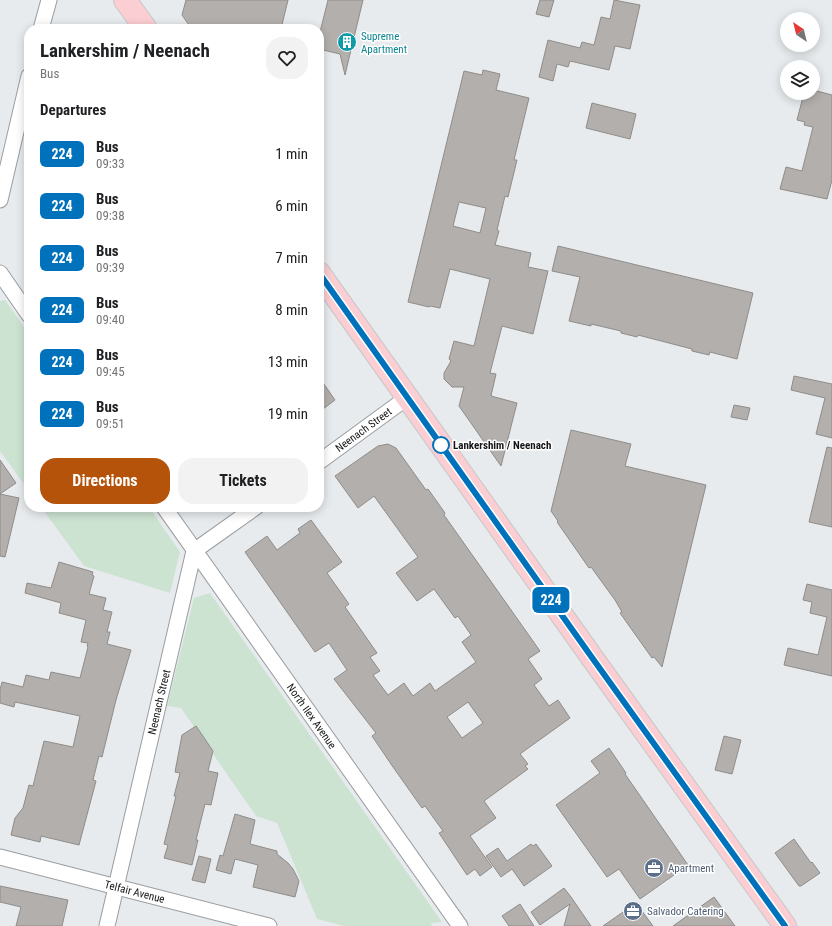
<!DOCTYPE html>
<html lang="en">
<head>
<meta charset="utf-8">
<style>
	:root { --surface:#fff; --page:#f2f2f2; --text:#202124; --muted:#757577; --accent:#b45309 }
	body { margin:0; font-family:"Roboto Condensed",sans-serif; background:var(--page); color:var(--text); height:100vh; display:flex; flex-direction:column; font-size:15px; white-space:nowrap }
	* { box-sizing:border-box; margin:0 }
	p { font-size:13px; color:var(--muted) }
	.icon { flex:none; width:22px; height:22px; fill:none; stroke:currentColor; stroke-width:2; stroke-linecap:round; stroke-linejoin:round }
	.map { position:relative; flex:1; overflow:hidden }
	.side { position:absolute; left:24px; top:24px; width:300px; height:488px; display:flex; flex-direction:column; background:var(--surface); border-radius:16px; box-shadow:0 2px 10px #0003 }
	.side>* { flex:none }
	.badge { padding:0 8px; border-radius:6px; font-size:14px; line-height:26px }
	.needle { width:26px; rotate:325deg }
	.tools { position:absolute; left:780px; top:12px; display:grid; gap:8px }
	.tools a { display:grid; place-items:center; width:40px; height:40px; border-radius:50%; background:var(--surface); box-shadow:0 2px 10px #0003; font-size:20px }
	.map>.badge { position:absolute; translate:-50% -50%; box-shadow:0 0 0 2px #fff }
	h2 { padding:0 16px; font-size:15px; line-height:36px }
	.round { display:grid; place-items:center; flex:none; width:42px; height:42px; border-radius:16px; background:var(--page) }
	.summary { display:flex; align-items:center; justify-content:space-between; height:68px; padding:0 16px }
	h1 { font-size:19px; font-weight:700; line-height:30px }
	.primary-button { display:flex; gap:8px; margin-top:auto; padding:8px 16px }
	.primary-button a { flex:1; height:46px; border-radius:16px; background:var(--accent); color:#fff; font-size:16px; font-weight:700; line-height:46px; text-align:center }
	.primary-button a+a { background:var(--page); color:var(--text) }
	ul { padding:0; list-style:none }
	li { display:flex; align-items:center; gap:12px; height:52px; padding:0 16px }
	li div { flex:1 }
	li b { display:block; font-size:15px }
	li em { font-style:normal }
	li .badge { min-width:44px; font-weight:700; text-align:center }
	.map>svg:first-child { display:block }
</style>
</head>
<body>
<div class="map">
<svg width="832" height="926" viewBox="0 0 832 926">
	<rect width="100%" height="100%" fill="#e7ebee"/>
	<path fill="#cde3d2" d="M5,300L29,334V491L0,451V301Z
		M41,507H149L180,552L170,593L84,566Z
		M210,593L442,922L431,923L432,926H344L317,919L277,823L256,816L181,708L167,706L194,598Z"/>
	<path fill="#b2afac" stroke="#8f8c89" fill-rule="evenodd" d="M186,0H288L281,29H196L191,28L182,15Z
		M328,0H363L345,75L340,54L319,49V36Z
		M540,0H554L549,17L536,14Z
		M614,0L640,5L630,49L615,46L609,70L570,61L568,67L557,64L553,81L539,77L548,40L580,48L582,42L594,45L601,17L610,19Z
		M483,70L500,74L496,90L529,98L514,160H517L508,197L505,196L497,230L499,231L495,245L531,253L528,267L548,271L533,334L502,326L490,373L496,374L491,396L517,403L501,466L459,406L464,387H452L444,379V373L451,361L449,359L454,341L474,346L490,279L450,269L440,308L430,306L429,307L408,302L464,71L482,75ZM459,202L486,208L480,233L453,226Z
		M813,90L832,95V180L827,199L780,189L786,167L802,171L813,127L804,125L805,122L797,120L804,93H813Z
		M592,103L636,114L630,139L586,128Z
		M558,246L753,293L737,359L710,352L709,355L692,351V349L638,335L637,337L621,333V331L591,324V326L569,321L580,277L552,271Z
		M794,376L832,384V438L816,434L825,398L791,390Z
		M319,377L335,400L319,412Z
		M734,405L750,408L747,420L731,417Z
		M571,430L631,444L625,466L706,485L662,667L654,657L652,658L620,613L622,612L615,600L591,567L589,568L557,522L558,521L551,511Z
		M388,444L396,448L426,490L428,489L445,513L444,515L540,651L528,659L542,679L534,685L549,706L558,700L570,718L520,754L528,764L525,766L528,769L484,801L496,818L470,836L492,867L480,876L475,869L467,875L439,833L443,831L425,806L422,808L393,767L372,736L376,733L334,679L347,670L329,643L315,652L245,552L267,536L277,550L300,533L298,529L311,520L342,562L327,573L349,604L345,607L377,653L370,657L380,671L373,675L388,695L404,683L413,696L430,683L435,691L476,662L462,642L471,635L458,616L455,618L434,589L417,601L396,573L418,557L374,496L358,508L335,476L378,446ZM468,702L483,723L462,738L447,717Z
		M827,447L832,448V527L809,522Z
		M0,460L16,483L0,494L19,498L5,557L0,556Z
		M59,562L93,572L92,575L94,576L89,594L106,598L103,610L112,612L107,632H110L107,644L131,650L116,700L102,757L99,756L93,780L96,781L79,845L41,836L40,842L11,835L15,818L23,808L29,785L33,786L44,741L73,747L80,716L15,702L14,707L0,703V690L2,682L23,687L26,675L49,680L51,672L80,678L88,647L87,646L88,643L81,642L86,620L59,613L61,603L25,593L27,583L51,588Z
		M807,584L832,590V676L784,665L788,648L818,655L827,617L810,613L812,602L803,600Z
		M196,726L213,751L208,771L218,773L211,805L205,804L196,840H198L192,865L164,858L168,845L164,844L176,796H174L180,773L175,772L182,735Z
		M724,736L741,740L732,774L715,770Z
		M609,748L626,773L625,774L688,865L640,899L619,869L607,877L556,805L600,773L591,761Z
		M235,814L255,820L250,844L277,851V854L288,863L293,869L299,881L295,897L253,887L258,865L235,859L231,874L216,870L220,855L223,856Z
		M794,839L811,863L812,862L820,873L801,886H799L775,853Z
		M531,844L533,846L536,844L552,866L524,886L512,869L501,877L486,856L498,848L507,861Z
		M199,856L211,859L205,883L192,880Z
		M0,886L68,900L62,926H16L21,907L0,902Z
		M564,888L571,897L591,926H564L570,904L540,925L531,912Z
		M714,897L735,926H673Z
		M636,903L653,926H603Z
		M520,904L534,926H509L502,916Z"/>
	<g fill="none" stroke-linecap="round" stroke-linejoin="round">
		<g stroke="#999da0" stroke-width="17">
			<g id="street">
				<path d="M41,29L49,0"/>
				<path d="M0,200L29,76"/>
				<path d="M0,273L29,315"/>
				<path id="s1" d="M319,462L408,397"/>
				<path id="s2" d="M164,507L460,926"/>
				<path id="s3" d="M0,857L269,926"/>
				<path id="s4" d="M107,926L194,551L256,507"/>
			</g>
		</g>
		<g stroke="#c7c7c7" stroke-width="24">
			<path id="primary" d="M125,0L146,29
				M319,273L593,659L785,926"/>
		</g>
		<use href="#street" stroke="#fff" stroke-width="15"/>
		<use href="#primary" stroke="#faced2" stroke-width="22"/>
	</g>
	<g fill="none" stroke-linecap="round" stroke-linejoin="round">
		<g stroke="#fff" stroke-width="9">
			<path id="line" d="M319,273L593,659L785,926"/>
		</g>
		<use href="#line" stroke="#0072bc" stroke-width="6"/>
	</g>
	<defs>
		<g id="building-disc" transform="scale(1)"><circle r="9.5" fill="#0f9aa8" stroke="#fff"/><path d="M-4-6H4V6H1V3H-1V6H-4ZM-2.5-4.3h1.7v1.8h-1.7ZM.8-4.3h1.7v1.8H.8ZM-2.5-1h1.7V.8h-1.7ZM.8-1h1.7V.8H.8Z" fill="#fff"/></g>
		<g id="office-disc" transform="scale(1)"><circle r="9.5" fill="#5c6f8a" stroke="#fff"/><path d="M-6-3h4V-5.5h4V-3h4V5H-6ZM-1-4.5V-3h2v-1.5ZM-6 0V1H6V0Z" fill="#fff"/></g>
	</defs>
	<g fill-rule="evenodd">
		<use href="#building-disc" x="347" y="42"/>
		<use href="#office-disc" x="654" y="868"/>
		<use href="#office-disc" x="633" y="911"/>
	</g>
	<circle fill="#fff" stroke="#0072bc" stroke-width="2" cx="441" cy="445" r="8"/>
	<g text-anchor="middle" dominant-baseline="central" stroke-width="3" stroke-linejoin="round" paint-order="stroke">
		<g font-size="11" fill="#0d838f" stroke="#fff" text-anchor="start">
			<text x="361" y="36">Supreme<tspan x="361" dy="13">Apartment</tspan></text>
		</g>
		<g font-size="11" fill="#151617" stroke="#fff">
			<text stroke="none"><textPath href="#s1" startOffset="55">Neenach Street</textPath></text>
			<text stroke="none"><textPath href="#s4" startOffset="230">Neenach Street</textPath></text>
			<text stroke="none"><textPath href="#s2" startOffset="256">North Ilex Avenue</textPath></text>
			<text stroke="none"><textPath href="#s3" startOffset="139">Telfair Avenue</textPath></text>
		</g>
		<g font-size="11" font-weight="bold" fill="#151617" stroke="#fff" text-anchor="start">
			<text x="453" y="445">Lankershim / Neenach</text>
		</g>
		<g font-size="11" fill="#4e5e75" stroke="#fff" text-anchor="start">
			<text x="668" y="868">Apartment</text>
			<text x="647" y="911">Salvador Catering</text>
		</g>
	</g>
</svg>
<div class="tools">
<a><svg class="needle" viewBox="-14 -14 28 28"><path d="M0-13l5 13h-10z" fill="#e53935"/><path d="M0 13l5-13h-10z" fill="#757577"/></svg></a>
<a><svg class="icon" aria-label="layers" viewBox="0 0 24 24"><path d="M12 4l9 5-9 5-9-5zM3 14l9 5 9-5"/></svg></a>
</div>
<b class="badge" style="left:551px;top:600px;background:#0072bc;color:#fff">224</b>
<section class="side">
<div class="summary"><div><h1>Lankershim / Neenach</h1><p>Bus</p></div><a class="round"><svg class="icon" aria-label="heart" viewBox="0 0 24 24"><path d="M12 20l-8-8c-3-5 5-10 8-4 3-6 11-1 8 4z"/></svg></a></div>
<h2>Departures</h2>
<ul>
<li><span class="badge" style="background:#0072bc;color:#fff">224</span><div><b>Bus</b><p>09:33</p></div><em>1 min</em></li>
<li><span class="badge" style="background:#0072bc;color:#fff">224</span><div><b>Bus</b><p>09:38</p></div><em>6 min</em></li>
<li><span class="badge" style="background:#0072bc;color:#fff">224</span><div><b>Bus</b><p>09:39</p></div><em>7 min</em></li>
<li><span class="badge" style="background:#0072bc;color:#fff">224</span><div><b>Bus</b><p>09:40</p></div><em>8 min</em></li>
<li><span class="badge" style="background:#0072bc;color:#fff">224</span><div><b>Bus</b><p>09:45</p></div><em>13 min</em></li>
<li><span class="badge" style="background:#0072bc;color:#fff">224</span><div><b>Bus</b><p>09:51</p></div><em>19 min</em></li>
</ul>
<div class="primary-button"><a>Directions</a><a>Tickets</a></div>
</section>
</div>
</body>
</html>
